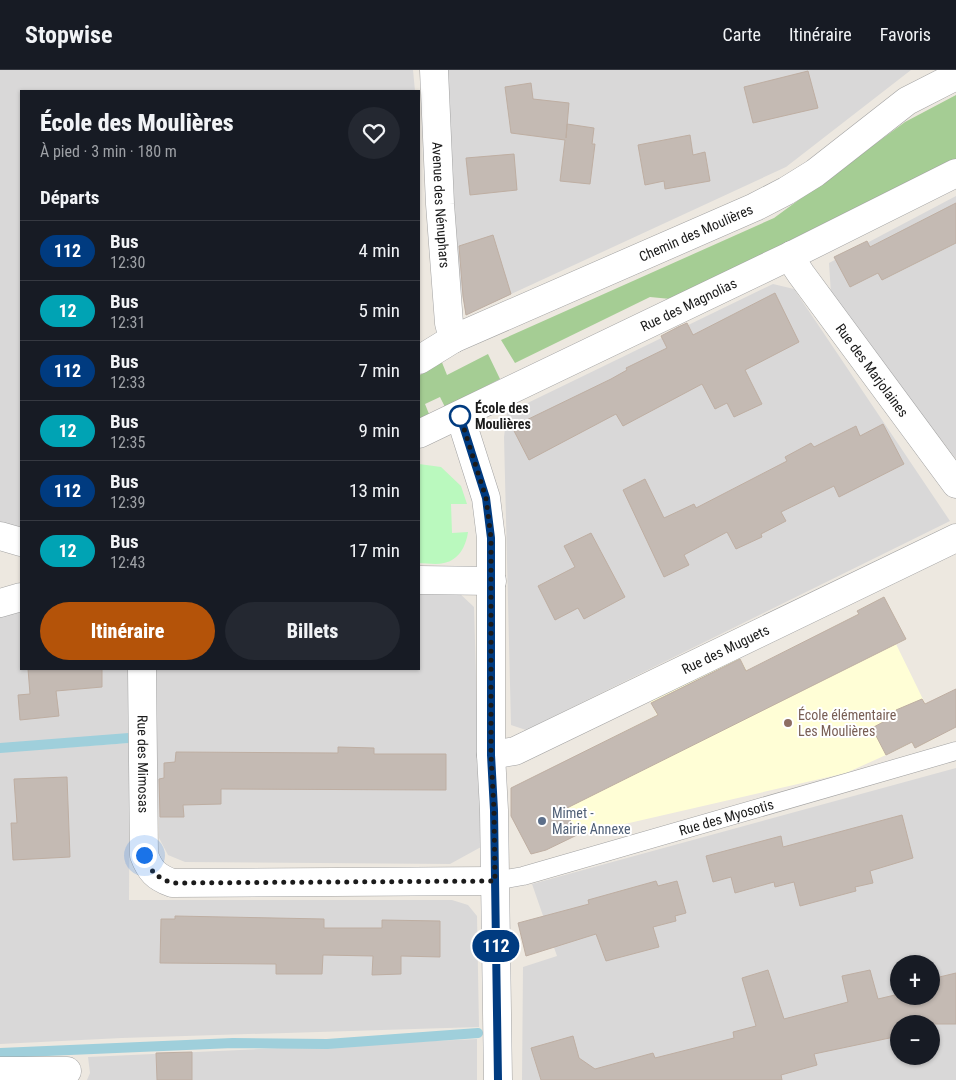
<!DOCTYPE html>
<html lang="fr">
<head>
<meta charset="utf-8">
<style>
	:root { --surface:#171b24; --page:#242831; --text:#f1f3f6; --muted:#9ea1a6; --line:#363941; --accent:#b45309 }
	body { margin:0; font-family:"Roboto Condensed",sans-serif; background:var(--page); color:var(--text); height:100vh; display:flex; flex-direction:column; font-size:19px; white-space:nowrap }
	* { box-sizing:border-box; margin:0 }
	p { font-size:16px; color:var(--muted) }
	.icon { flex:none; width:28px; height:28px; fill:none; stroke:currentColor; stroke-width:2; stroke-linecap:round; stroke-linejoin:round }
	.map { position:relative; flex:1; overflow:hidden }
	.sheet { position:absolute; left:20px; top:20px; width:400px; height:580px; display:flex; flex-direction:column; background:var(--surface); border-radius:0px; box-shadow:0 1px 4px #0004 }
	.sheet>* { flex:none }
	.badge { padding:0 10px; border-radius:16px; font-size:18px; line-height:32px }
	.tools { position:absolute; left:890px; top:885px; display:grid; gap:10px }
	.tools a { display:grid; place-items:center; width:50px; height:50px; border-radius:50%; background:var(--surface); box-shadow:0 1px 4px #0004; font-size:25px }
	.you { position:absolute; width:25px; height:25px; margin:-12px; border:4px solid #fff; border-radius:50%; background:#1a73e8; box-shadow:0 0 0 8px #1a73e833 }
	.map>.badge { position:absolute; translate:-50% -50%; box-shadow:0 0 0 2px #fff }
	h2 { padding:0 20px; font-size:19px; line-height:45px }
	.round { display:grid; place-items:center; flex:none; width:52px; height:52px; border-radius:26px; background:var(--page) }
	.summary { display:flex; align-items:center; justify-content:space-between; height:85px; padding:0 20px }
	h1 { font-size:24px; font-weight:800; line-height:38px }
	.action { display:flex; gap:10px; margin-top:auto; padding:10px 20px }
	.action a { flex:1; height:58px; border-radius:30px; background:var(--accent); color:#fff; font-size:20px; font-weight:800; line-height:58px; text-align:center }
	.action a+a { background:var(--page); color:var(--text) }
	ul { padding:0; list-style:none }
	li { display:flex; align-items:center; gap:15px; height:60px; padding:0 20px; border-top:1px solid var(--line) }
	li div { flex:1 }
	li b { display:block; font-size:19px }
	li em { font-style:normal }
	li .badge { min-width:55px; font-weight:700; text-align:center }
	header { display:flex; align-items:center; gap:30px; box-sizing:border-box; height:70px; padding:0 25px; background:var(--surface); border-bottom:1px solid var(--line) }
	header strong { font-size:24px }
	nav { display:flex; gap:28px; margin-inline-start:auto; font-size:18px }
	.map>svg:first-child { display:block }
</style>
</head>
<body>
<header>
<strong>Stopwise</strong>
<nav><a>Carte</a><a>Itinéraire</a><a>Favoris</a></nav>
</header>
<div class="map">
<svg width="956" height="1010" viewBox="0 0 956 1010">
	<rect width="100%" height="100%" fill="#ede8e0"/>
	<path fill="#d9d8d8" fill-rule="evenodd" d="M0,0H413L415,21H21V463L0,459Z
		M447,0H911L786,97L466,245L453,178Z
		M956,126V389L831,224L829,193Z
		M773,214L794,219L950,451L526,660L511,655L504,367L507,343Z
		M419,519L456,520L474,537L481,777L450,794L185,792L168,785L159,768L154,599H419Z
		M21,539V599H129L128,664L0,674V545Z
		M130,673L129,830H452L468,835L477,846L479,957L122,968L0,974V682Z
		M956,698V1010H522L523,897L557,886L532,814ZM899,894H931V926H899ZM899,954H931V986H899Z
		M477,969V1010H87L90,1003L88,987Z"/>
	<path fill="#fffed6" d="M884,527L906,569L896,574L940,664L935,666L936,668L915,678L911,671L907,673V675L886,685L846,703L577,765L546,701L657,645L650,631L739,587L747,601L859,544L857,541Z"/>
	<path fill="#a5cd94" d="M956,25V92L681,230L650,227L515,293L501,270L774,148L905,52Z
		M488,284L500,309L445,337L440,327L425,334L429,344L419,350V306L441,290L447,305Z"/>
	<path fill="#baf9be" d="M419,394L441,397L461,416L467,434H451L452,463L468,462C466,476 459,490 444,493C436,495 426,493 419,493Z"/>
	<g fill="none" stroke-linecap="round" stroke-linejoin="round">
		<path stroke="#9fcfdb" stroke-width="10" d="M0,678L129,668
			M0,983L233,973L327,974L478,963"/>
	</g>
	<path fill="#c4bab3" stroke="#beaea2" d="M808,1L818,38L753,53L744,17Z
		M531,13L533,29L569,33L566,68L567,54L594,58L592,74H595L590,114L560,111L565,70L511,63L505,17Z
		M690,65L693,85L705,82L710,111L665,119L664,111L645,115L638,75Z
		M514,84L517,120L470,125L466,88Z
		M956,133V173L882,210L878,203L850,217L834,187L867,171L870,177Z
		M493,165L511,224L466,245L463,226L459,176Z
		M775,223L799,272L745,300L762,334L734,347L727,333L715,339L702,314L623,356L616,344L529,390L512,357L611,309L627,300L626,298L667,278L661,266L678,257L687,253L693,265Z
		M883,354L904,394L839,427L834,416L781,442L786,451L761,464L762,467L736,479L727,462L684,485L689,495L664,507L623,420L645,409L664,448L694,434L696,438L787,391L785,387L811,373L814,377L856,356L860,366Z
		M591,463L625,527L584,549L578,538L555,550L538,516L575,497L564,476Z
		M884,527L906,569L565,739L577,765L546,780L531,784L511,746V718L658,645L651,633L740,589L746,601L859,544L857,541Z
		M28,599H102V617L56,621L59,646L20,650L18,625L30,624Z
		M956,619V657L915,678L912,672L886,685L872,658L898,644L896,640L922,629L925,634Z
		M338,677L374,678V684H446V720L221,719V734L183,735L184,747H160L159,709L164,708V693L175,692L176,682L338,683Z
		M67,707L70,787L13,790L11,753H17L14,709Z
		M902,745L913,788L870,801L873,813L855,817L856,821L800,836L794,812L775,817L774,812L735,823L731,807L713,812L706,786L781,766L783,777Z
		M656,811L658,816L677,811L686,843L675,846L676,851L653,857L659,877L606,891L596,864L526,886L518,853L589,834L588,830Z
		M175,846L324,849V858H382V850L440,851V887L401,886V904L372,905L373,886L323,885L322,904H276V894L160,893L161,849H175Z
		M768,900L784,949L848,932L842,906L870,900L878,929L899,924V926H931V909L956,903V954H899V966L814,984L817,995L781,1005L782,1010H541L531,978L573,966L579,988L595,999L653,983L655,988L734,968L733,962L756,956L742,908Z
		M192,982V1010H157L156,983Z"/>
	<g fill="none" stroke-linecap="round" stroke-linejoin="round">
		<g stroke="#a2a2a2" stroke-width="19">
			<g id="lane">
				<path id="s1" d="M495,811L523,806L956,681"/>
			</g>
		</g>
		<g stroke="#a2a2a2" stroke-width="29">
			<g id="street">
				<path id="s2" d="M434,0L440,134L449,253L453,269"/>
				<path id="s3" d="M792,185L795,195L801,204L956,414"/>
				<path id="s4" d="M419,290L453,269L755,137L786,121L815,103L907,31L956,6"/>
				<path d="M460,346L486,428L491,468V685L494,740L498,1010"/>
				<path id="s5" d="M419,364L792,185L956,103"/>
				<path d="M0,466L21,472"/>
				<path d="M419,510L492,511"/>
				<path d="M0,533L21,527"/>
				<path id="s6" d="M142,599L144,785C150,801 156,807 172,813L495,811"/>
				<path id="s7" d="M491,685L515,681L956,468"/>
				<path d="M0,1001H67"/>
			</g>
		</g>
		<use href="#lane" stroke="#fff" stroke-width="18"/>
		<use href="#street" stroke="#fff" stroke-width="28"/>
	</g>
	<g fill="none" stroke-linecap="round" stroke-linejoin="round">
		<g stroke="#fff" stroke-width="11">
			<path id="line" d="M460,346L486,428L491,468V685L494,740L498,1010"/>
		</g>
		<use href="#line" stroke="#003b80" stroke-width="8"/>
		<path stroke="#1b1b1b" stroke-width="5" stroke-dasharray="0 9" d="M144,785C150,801 156,807 172,813L495,811L494,740L491,685V468L486,428L460,346"/>
	</g>
	<circle fill="#fff" stroke="#003b80" stroke-width="2.5" cx="460" cy="346" r="10"/>
	<circle fill="#8d6e63" stroke="#fff" stroke-width="2" cx="788" cy="653" r="5"/>
	<circle fill="#5c6f8a" stroke="#fff" stroke-width="2" cx="542" cy="751" r="5"/>
	<g text-anchor="middle" dominant-baseline="central" stroke-width="4" stroke-linejoin="round" paint-order="stroke">
		<g font-size="14" fill="#1b1b1b" stroke="#fff">
			<text stroke="none"><textPath href="#s2" startOffset="135">Avenue des Nénuphars</textPath></text>
			<text stroke="none"><textPath href="#s4" startOffset="305">Chemin des Moulières</textPath></text>
			<text stroke="none"><textPath href="#s5" startOffset="299">Rue des Magnolias</textPath></text>
			<text stroke="none"><textPath href="#s3" startOffset="141">Rue des Marjolaines</textPath></text>
			<text stroke="none"><textPath href="#s7" startOffset="258">Rue des Muguets</textPath></text>
			<text stroke="none"><textPath href="#s6" startOffset="95">Rue des Mimosas</textPath></text>
			<text stroke="none"><textPath href="#s1" startOffset="240">Rue des Myosotis</textPath></text>
		</g>
		<g font-size="14" font-weight="bold" fill="#1b1b1b" stroke="#fff" text-anchor="start">
			<text x="475" y="338">École des<tspan x="475" dy="16">Moulières</tspan></text>
		</g>
		<g font-size="14" fill="#785e54" stroke="#fff" text-anchor="start">
			<text x="798" y="645">École élémentaire<tspan x="798" dy="16">Les Moulières</tspan></text>
		</g>
		<g font-size="14" fill="#4e5e75" stroke="#fff" text-anchor="start">
			<text x="552" y="743">Mimet -<tspan x="552" dy="16">Mairie Annexe</tspan></text>
		</g>
	</g>
</svg>
<div class="tools">
<a>+</a>
<a>−</a>
</div>
<div class="you" style="left:144px;top:785px"></div>
<b class="badge" style="left:496px;top:876px;background:#003b80;color:#fff">112</b>
<section class="sheet">
<div class="summary"><div><h1>École des Moulières</h1><p>À pied · 3 min · 180 m</p></div><a class="round"><svg class="icon" aria-label="heart" viewBox="0 0 24 24"><path d="M12 20l-8-8c-3-5 5-10 8-4 3-6 11-1 8 4z"/></svg></a></div>
<h2>Départs</h2>
<ul>
<li><span class="badge" style="background:#003b80;color:#fff">112</span><div><b>Bus</b><p>12:30</p></div><em>4 min</em></li>
<li><span class="badge" style="background:#00a3b4;color:#fff">12</span><div><b>Bus</b><p>12:31</p></div><em>5 min</em></li>
<li><span class="badge" style="background:#003b80;color:#fff">112</span><div><b>Bus</b><p>12:33</p></div><em>7 min</em></li>
<li><span class="badge" style="background:#00a3b4;color:#fff">12</span><div><b>Bus</b><p>12:35</p></div><em>9 min</em></li>
<li><span class="badge" style="background:#003b80;color:#fff">112</span><div><b>Bus</b><p>12:39</p></div><em>13 min</em></li>
<li><span class="badge" style="background:#00a3b4;color:#fff">12</span><div><b>Bus</b><p>12:43</p></div><em>17 min</em></li>
</ul>
<div class="action"><a>Itinéraire</a><a>Billets</a></div>
</section>
</div>
</body>
</html>
